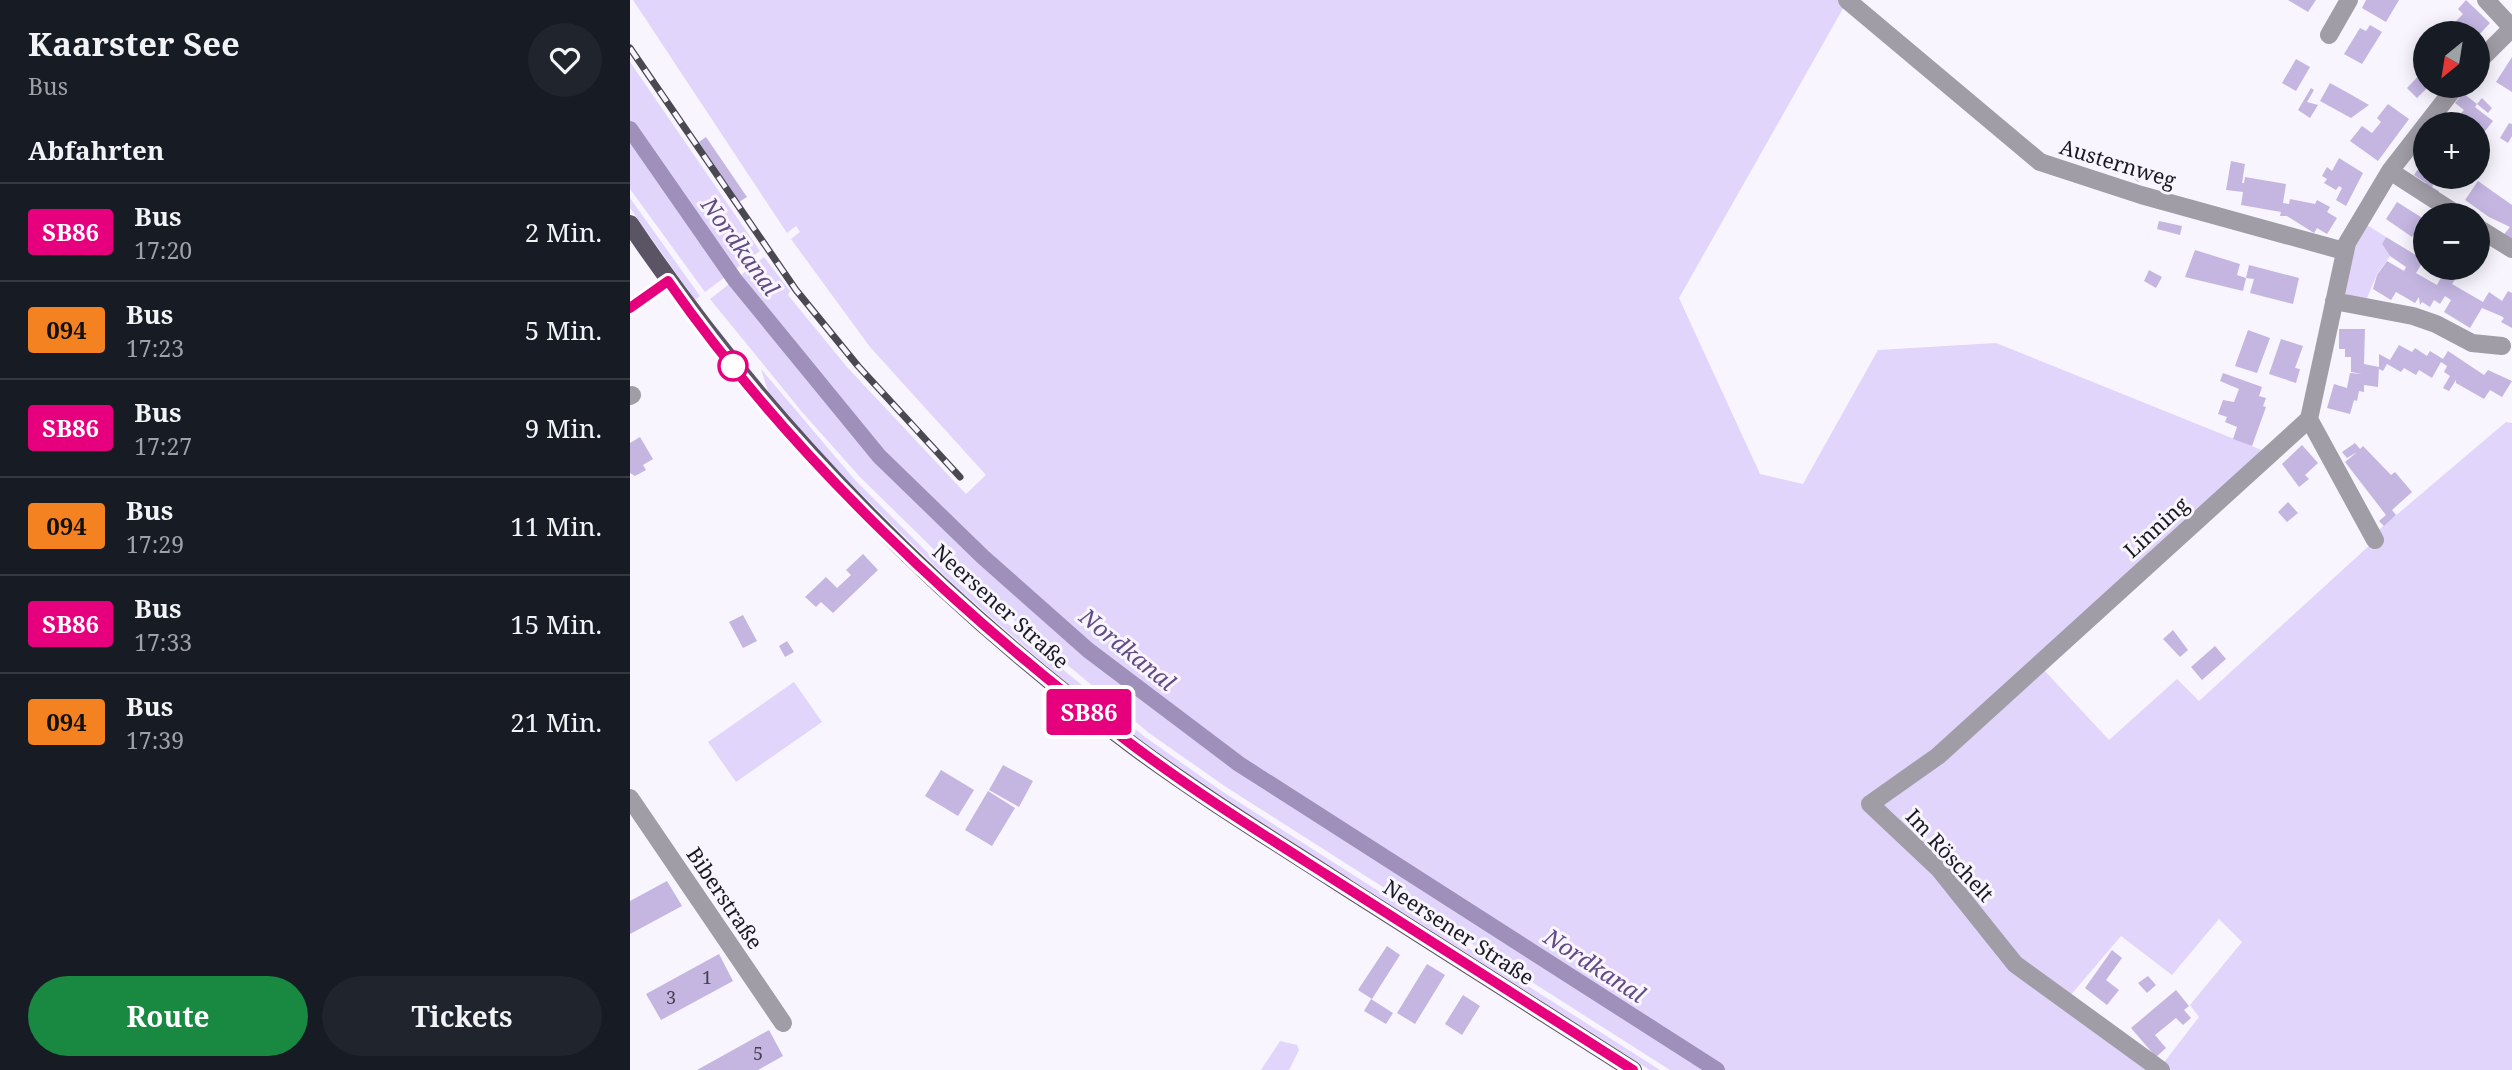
<!DOCTYPE html>
<html lang="de">
<head>
<meta charset="utf-8">
<style>
	:root { --surface:#171b24; --page:#20242c; --text:#f1f3f6; --muted:#9ea1a6; --line:#363941; --accent:#198941 }
	body { margin:0; font-family:"Noto Serif",serif; background:var(--page); color:var(--text); height:100vh; display:flex; flex-direction:column; font-size:26px; white-space:nowrap }
	* { box-sizing:border-box; margin:0 }
	p { font-size:23px; color:var(--muted) }
	.icon { flex:none; width:38px; height:38px; fill:none; stroke:currentColor; stroke-width:2; stroke-linecap:round; stroke-linejoin:round }
	.map { position:relative; flex:1; overflow:hidden }
	.details { display:flex; flex-direction:column; background:var(--surface); width:630px }
	.details>* { flex:none }
	.badge { padding:0 14px; border-radius:5px; font-size:24px; line-height:46px }
	.needle { width:46px; rotate:210deg }
	.fabs { position:absolute; left:1783px; top:21px; display:grid; gap:14px }
	.fabs a { display:grid; place-items:center; width:77px; height:77px; border-radius:50%; background:var(--surface); box-shadow:0 4px 18px #0003; font-size:35px }
	.map>.badge { position:absolute; translate:-50% -50%; box-shadow:0 0 0 4px #fff }
	h2 { padding:0 28px; font-size:26px; line-height:63px }
	.round { display:grid; place-items:center; flex:none; width:74px; height:74px; border-radius:37px; background:var(--page) }
	.headline { display:flex; align-items:center; justify-content:space-between; height:119px; padding:0 28px }
	h1 { font-size:33px; font-weight:700; line-height:52px }
	.cta { display:flex; gap:14px; margin-top:auto; padding:14px 28px }
	.cta a { flex:1; height:80px; border-radius:42px; background:var(--accent); color:#fff; font-size:28px; font-weight:700; line-height:80px; text-align:center }
	.cta a+a { background:var(--page); color:var(--text) }
	ul { padding:0; list-style:none }
	li { display:flex; align-items:center; gap:21px; height:98px; padding:0 28px; border-top:2px solid var(--line) }
	li div { flex:1 }
	li b { display:block; font-size:26px }
	li em { font-style:normal }
	li .badge { min-width:77px; font-weight:700; text-align:center }
	main { display:flex; flex:1; min-height:0 }
	.map>svg:first-child { display:block }
</style>
</head>
<body>
<main>
<section class="details">
<div class="headline"><div><h1>Kaarster See</h1><p>Bus</p></div><a class="round"><svg class="icon" aria-label="heart" viewBox="0 0 24 24"><path d="M12 20l-8-8c-3-5 5-10 8-4 3-6 11-1 8 4z"/></svg></a></div>
<h2>Abfahrten</h2>
<ul>
<li><span class="badge" style="background:#e6007e;color:#fff">SB86</span><div><b>Bus</b><p>17:20</p></div><em>2 Min.</em></li>
<li><span class="badge" style="background:#f58220;color:#111">094</span><div><b>Bus</b><p>17:23</p></div><em>5 Min.</em></li>
<li><span class="badge" style="background:#e6007e;color:#fff">SB86</span><div><b>Bus</b><p>17:27</p></div><em>9 Min.</em></li>
<li><span class="badge" style="background:#f58220;color:#111">094</span><div><b>Bus</b><p>17:29</p></div><em>11 Min.</em></li>
<li><span class="badge" style="background:#e6007e;color:#fff">SB86</span><div><b>Bus</b><p>17:33</p></div><em>15 Min.</em></li>
<li><span class="badge" style="background:#f58220;color:#111">094</span><div><b>Bus</b><p>17:39</p></div><em>21 Min.</em></li>
</ul>
<div class="cta"><a>Route</a><a>Tickets</a></div>
</section>
<div class="map">
<svg width="1882" height="1070" viewBox="0 0 1882 1070">
	<rect width="100%" height="100%" fill="#f8f5ff"/>
	<path fill="#e1d5fb" d="M3,0H1208L1215,5L1049,298L1130,474L1173,484L1248,350L1366,343L1634,451L1413,669L1479,740L1547,679L1569,701L1741,544L1744,534L1876,422L1882,423V1070H1539L1532,1065L1569,1017L1560,1005L1612,942L1589,919L1542,975L1491,936L1439,997L1390,961L1305,872L1382,967L1523,1070H1040L596,787L519,733L331,576L230,477L172,412L80,299L134,257L160,291L158,295L217,367L336,494L356,475L240,347L161,239L170,232L166,226L157,233Z
		M0,62L130,251L75,292L0,189Z
		M0,198L70,296L65,300L0,208Z
		M1737,225L1756,237L1752,244L1760,256L1747,274L1735,303L1714,293L1723,250Z
		M131,369L225,480L327,582L515,737L593,792L1030,1070H1020L591,797L511,742L436,683L323,584L220,483L162,423L138,391Z
		M164,682L192,722L106,782L78,742Z
		M650,1041L667,1045L669,1050L659,1070H631Z"/>
	<g fill="none" stroke-linecap="round" stroke-linejoin="round">
		<path stroke="#9e90ba" stroke-width="16" d="M0,129L105,280L249,456L353,557L458,650L609,764L1087,1070"/>
	</g>
	<path fill="#c4b6e1" d="M1658,0H1686L1678,12Z
		M1736,0H1769L1756,22L1732,8Z
		M1836,0L1860,23L1848,36L1834,33L1824,23L1833,14L1828,9Z
		M1740,25L1752,32L1732,64L1714,54L1730,28L1736,31Z
		M1882,57V92L1866,82Z
		M1666,59L1680,67L1666,91L1652,83Z
		M1796,68V86H1799L1787,98L1777,88Z
		M1700,83L1720,94L1739,105L1721,118L1690,101Z
		M1681,88L1684,90L1677,102L1688,105L1680,118L1668,110Z
		M1833,93L1847,104L1852,98L1862,108L1858,113L1847,104L1845,107L1863,121L1848,140V124L1822,122L1834,110L1825,103Z
		M1758,104L1779,119L1748,161L1720,141L1732,126L1742,133L1751,122L1747,118Z
		M1879,123L1882,124V136L1878,143L1870,138Z
		M76,137L117,197L109,202L69,142Z
		M1709,158L1733,173L1716,206L1706,200L1712,188L1709,186L1706,190L1694,183L1697,179L1692,176L1697,167L1702,171Z
		M1794,160L1796,177H1809L1802,187L1809,191L1805,197L1793,189L1796,183L1784,175Z
		M1601,161L1615,164L1612,183H1614L1615,177L1656,184L1653,203L1659,204L1660,199L1685,204L1687,200L1700,207L1697,212L1707,218L1697,234L1687,228L1684,233L1657,216H1650L1651,212L1611,205L1613,192L1596,190Z
		M1503,166L1514,175L1508,182L1497,172Z
		M1848,181L1882,205V246L1871,238L1880,227L1859,217L1835,200Z
		M1767,202L1794,219L1782,237L1756,219Z
		M1529,221L1552,226L1550,235L1527,229Z
		M1756,237L1794,260L1786,273L1807,285L1816,268L1828,275L1822,284L1853,302L1859,292L1872,301L1878,291L1882,293V328L1871,322L1874,318L1871,316L1852,308L1840,328L1814,312L1821,300L1815,296L1810,304L1804,300L1800,307L1792,302L1790,305L1789,297L1785,303L1766,292L1761,300L1743,289L1747,275L1757,261L1774,271L1776,267L1760,256L1752,244Z
		M1565,250L1610,264L1607,275L1616,278L1619,265L1669,278L1663,304L1620,293L1624,279L1616,278L1613,291L1555,277Z
		M1519,270L1532,277L1526,288L1514,281Z
		M1709,329H1735L1734,364L1749,367L1748,387L1734,385V392L1729,391L1727,401L1724,400L1720,414L1697,408L1704,384L1717,388L1720,373L1732,374L1721,372V357H1715V349H1709Z
		M1618,330L1640,338L1627,373L1605,366Z
		M1651,339L1673,346L1665,368L1670,369L1666,383L1639,374Z
		M1769,345L1782,352L1785,348L1797,356L1800,351L1813,359L1818,351L1854,375L1858,370L1882,381L1872,397L1860,390L1854,399L1826,383V380L1819,391L1813,388L1820,376L1814,372L1817,366L1811,362L1802,378L1789,370L1786,375L1774,368L1771,372L1757,364L1753,371L1749,369V354L1760,360Z
		M1593,373L1632,387L1629,396L1636,398L1633,406L1636,407L1622,446L1603,439L1607,427L1595,422L1597,417L1588,414L1593,400L1604,402L1609,389L1590,381Z
		M10,437L23,459L13,465L16,470L5,476L0,473V443Z
		M1725,443L1730,449L1733,446L1761,475L1765,472L1782,492L1762,510L1766,515L1754,526L1749,521L1756,515L1715,462L1727,452L1717,458L1712,452Z
		M1672,445L1688,463L1675,475L1679,479L1669,487L1652,464Z
		M1658,502L1668,513L1657,522L1648,512Z
		M233,554L248,570L203,613L191,602L186,607L175,597L196,577L207,588L221,575L216,570Z
		M113,615L127,641L113,648L99,622Z
		M1543,630L1558,650L1550,657L1533,639Z
		M157,641L164,652L155,657L149,646Z
		M1585,646L1596,659L1572,680L1561,667Z
		M373,765L403,781L389,807L359,790Z
		M311,770L344,790L328,816L295,796Z
		M358,791L385,808L362,846L335,830Z
		M37,881L52,906L0,934V901Z
		M757,946L770,955L742,999L728,990Z
		M1482,950L1492,958L1476,980L1489,990L1477,1005L1455,988Z
		M89,954L103,981L31,1020L16,994Z
		M797,964L815,975L785,1024L767,1013Z
		M1518,976L1526,985L1517,993L1508,983Z
		M1546,990L1559,1006L1554,1010L1561,1018L1553,1025L1546,1018L1525,1035L1536,1048L1526,1057L1501,1028Z
		M833,995L850,1006L832,1035L815,1024Z
		M741,999L763,1013L756,1024L734,1011Z
		M139,1030L153,1056L128,1070H67Z"/>
	<g fill="none" stroke-linecap="round" stroke-linejoin="round">
		<path stroke="#a09da7" stroke-width="18" d="M1217,0L1410,162L1511,195L1714,251
			M1856,0L1882,28
			M1699,35L1719,0
			M1848,62L1882,28
			M1760,171L1828,215
			M1848,228L1882,249
			M1704,301L1783,316L1806,324L1842,343L1872,346
			M0,396L2,395
			M1679,419L1745,540
			M0,798L153,1023
			M1531,1070L1385,964L1309,869L1240,804L1308,756L1679,419L1717,243L1760,171L1826,86"/>
		<path stroke="#5a5465" stroke-width="18" d="M0,224C136,426 311,603 506,748C574,798 646,842 717,888C812,948 907,1009 1003,1070"/>
		<g stroke="#4a4851" stroke-width="7">
			<path id="rail" d="M0,48L166,290L228,366L330,477"/>
		</g>
		<use href="#rail" stroke="#f8f5ff" stroke-width="4.5" stroke-dasharray="13" stroke-linecap="butt"/>
	</g>
	<g fill="none" stroke-linecap="round" stroke-linejoin="round">
		<g stroke="#fff" stroke-width="16">
			<path id="line" d="M0,308L38,281C160,456 335,620 505,747C568,794 634,835 700,877C801,941 902,1005 1003,1070"/>
		</g>
		<use href="#line" stroke="#e6007e" stroke-width="10"/>
	</g>
	<circle fill="#fff" stroke="#e6007e" stroke-width="3.5" cx="103" cy="366" r="14"/>
	<g text-anchor="middle" dominant-baseline="central" stroke-width="6" stroke-linejoin="round" paint-order="stroke">
		<g font-size="18" fill="#444050">
			<text x="77" y="977">1</text>
			<text x="41" y="997">3</text>
			<text x="128" y="1053">5</text>
		</g>
		<g font-size="21" fill="#1a1820" stroke="#f8f5ff">
			<text transform="translate(1488 163) rotate(17)">Austernweg</text>
			<text transform="translate(1526 527) rotate(-42)">Linning</text>
			<text transform="translate(371 606) rotate(42)">Neersener Straße</text>
			<text transform="translate(1320 855) rotate(47)">Im Röschelt</text>
			<text transform="translate(95 898) rotate(56)">Biberstraße</text>
			<text transform="translate(829 932) rotate(33)">Neersener Straße</text>
		</g>
		<g font-size="23" font-style="italic" fill="#604b84" stroke="#f8f5ff">
			<text transform="translate(111 246) rotate(54)">Nordkanal</text>
			<text transform="translate(498 649) rotate(39)">Nordkanal</text>
			<text transform="translate(965 965) rotate(33)">Nordkanal</text>
		</g>
	</g>
</svg>
<div class="fabs">
<a><svg class="needle" viewBox="-14 -14 28 28"><path d="M0-13l5 13h-10z" fill="#e53935"/><path d="M0 13l5-13h-10z" fill="#9ea1a6"/></svg></a>
<a>+</a>
<a>−</a>
</div>
<b class="badge" style="left:459px;top:712px;background:#e6007e;color:#fff">SB86</b>
</div>
</main>
</body>
</html>
